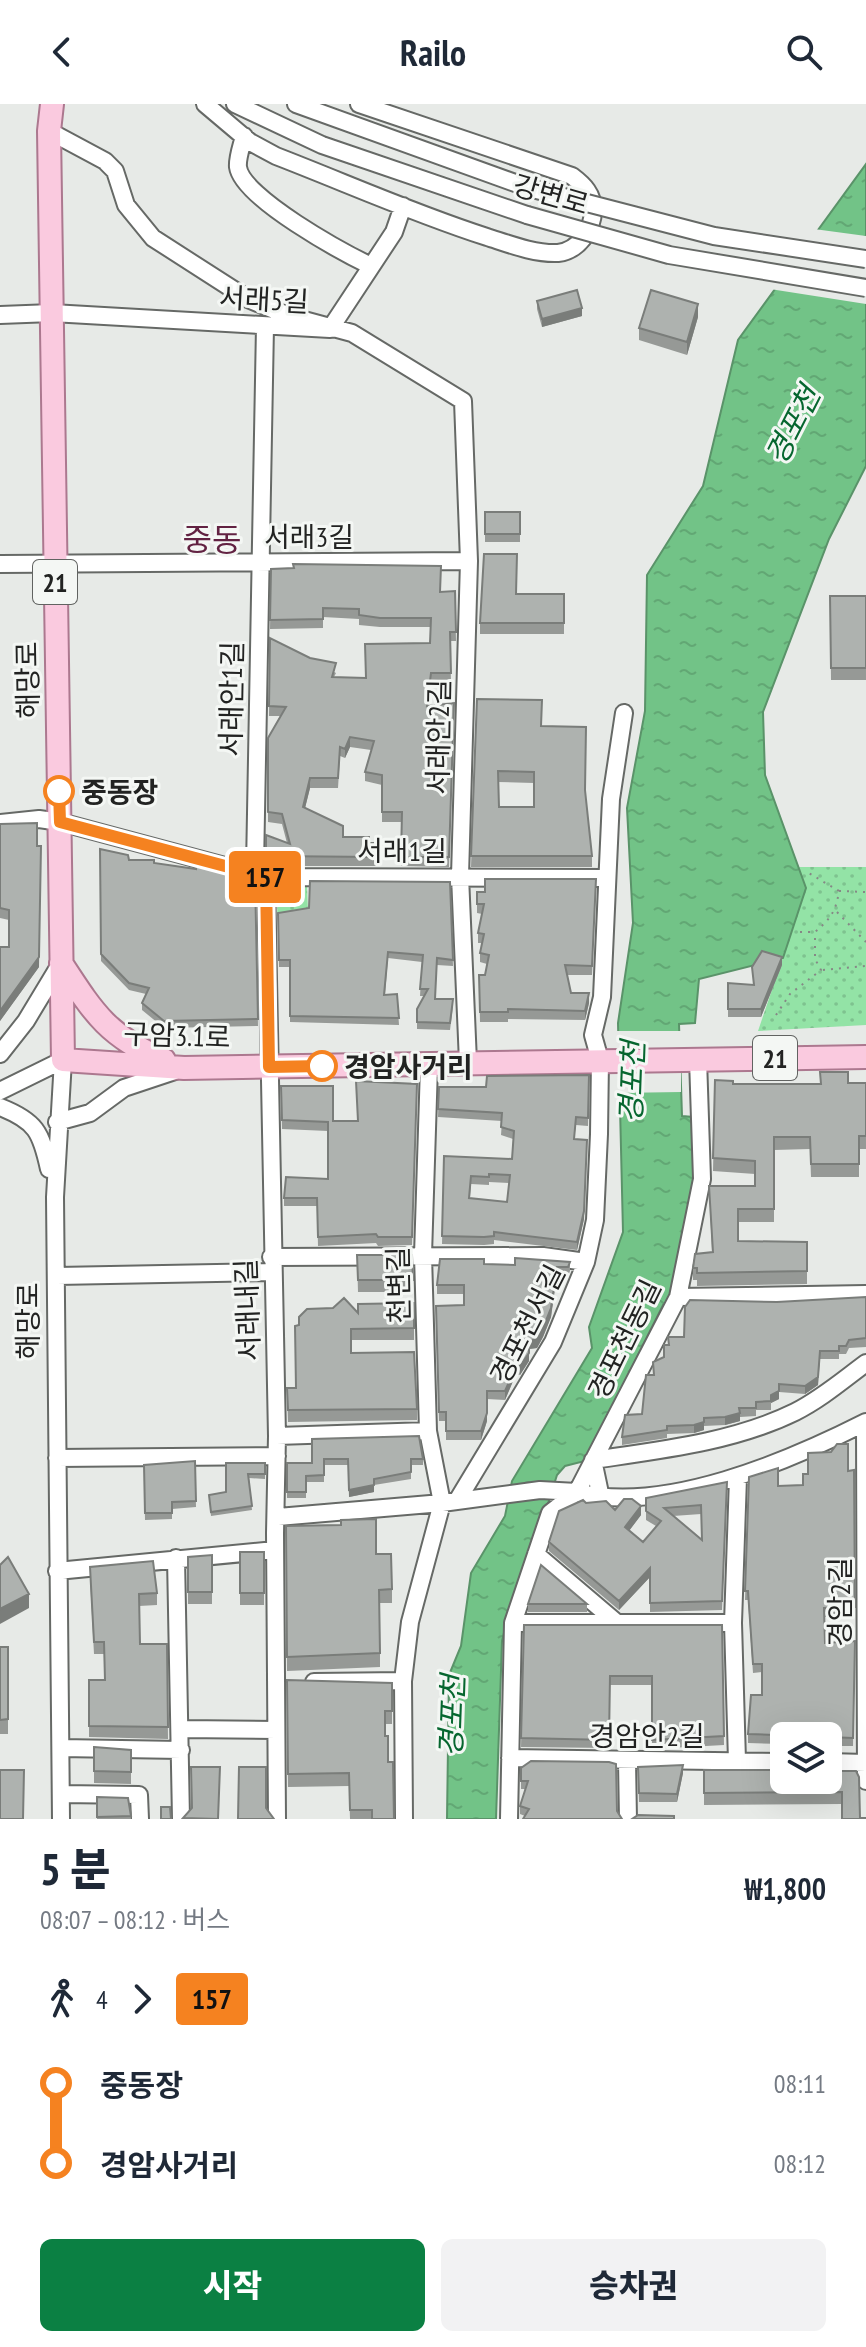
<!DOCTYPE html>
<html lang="ko">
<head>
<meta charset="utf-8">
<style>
	:root { --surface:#fff; --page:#f2f2f3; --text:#1f2937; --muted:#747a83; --accent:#0b8043 }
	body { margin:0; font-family:"PT Sans Narrow","Noto Sans KR",sans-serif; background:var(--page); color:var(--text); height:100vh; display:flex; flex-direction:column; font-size:30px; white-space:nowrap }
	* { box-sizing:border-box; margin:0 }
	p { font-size:26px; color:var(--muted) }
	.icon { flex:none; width:44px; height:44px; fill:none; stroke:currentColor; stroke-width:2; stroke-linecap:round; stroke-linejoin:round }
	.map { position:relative; height:1715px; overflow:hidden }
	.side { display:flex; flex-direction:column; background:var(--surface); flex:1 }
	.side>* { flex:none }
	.badge { padding:0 16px; border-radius:6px; font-size:28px; line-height:52px }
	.controls { position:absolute; left:770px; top:1618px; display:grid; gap:16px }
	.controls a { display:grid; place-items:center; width:72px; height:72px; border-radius:12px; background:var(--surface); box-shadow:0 8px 32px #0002; font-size:40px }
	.map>.badge { position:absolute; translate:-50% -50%; box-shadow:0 0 0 4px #fff }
	.legs { display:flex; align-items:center; gap:12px; height:88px; padding:0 40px; font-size:26px }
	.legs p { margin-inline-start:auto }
	.overview { display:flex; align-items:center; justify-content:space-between; height:136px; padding:0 40px }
	h1 { font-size:44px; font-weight:800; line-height:60px }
	.action { display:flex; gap:16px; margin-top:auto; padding:16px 40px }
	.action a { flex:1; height:92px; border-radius:12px; background:var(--accent); color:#fff; font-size:32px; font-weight:800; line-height:92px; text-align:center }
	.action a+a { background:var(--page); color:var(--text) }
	ul { padding:0 40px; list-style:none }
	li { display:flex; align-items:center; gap:28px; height:80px; font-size:30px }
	li i { display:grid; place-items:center; width:12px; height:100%; margin:0 10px; background:currentColor }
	li i::after { content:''; width:20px; height:20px; margin:-10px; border:6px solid; border-radius:50%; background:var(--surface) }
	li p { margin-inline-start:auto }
	li:first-child i { background:linear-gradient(#0000 50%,currentColor 0) }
	li:last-child i { background:linear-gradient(currentColor 50%,#0000 0) }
	header { display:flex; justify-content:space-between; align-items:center; height:104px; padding:0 40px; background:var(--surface); font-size:36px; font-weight:800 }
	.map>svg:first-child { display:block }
</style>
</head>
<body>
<header><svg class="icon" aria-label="back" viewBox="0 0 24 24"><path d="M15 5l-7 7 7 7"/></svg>Railo<svg class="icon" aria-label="search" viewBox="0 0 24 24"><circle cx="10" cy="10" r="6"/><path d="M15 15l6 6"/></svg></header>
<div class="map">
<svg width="866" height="1715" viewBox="0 0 866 1715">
	<defs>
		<pattern id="park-dots" width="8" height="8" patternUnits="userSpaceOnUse" patternTransform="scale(2)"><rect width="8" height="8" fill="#93e3a6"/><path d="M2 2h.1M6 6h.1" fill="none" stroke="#7ec28f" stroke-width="1.8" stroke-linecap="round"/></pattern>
		<pattern id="water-ripples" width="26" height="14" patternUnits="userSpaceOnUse" patternTransform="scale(2)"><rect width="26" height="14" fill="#72c387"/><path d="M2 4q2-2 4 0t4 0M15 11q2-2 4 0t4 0" fill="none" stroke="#62a774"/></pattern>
	</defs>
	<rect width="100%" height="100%" fill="#e7eae7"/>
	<path fill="url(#park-dots)" d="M793,763H866V921L758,927L803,794Z
		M290,779L307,780L308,809L277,812L278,789Z"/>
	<path fill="url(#water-ripples)" stroke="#5a9369" stroke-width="2" d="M866,60V362L829,435L763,608L765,671L806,784L783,854L699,875L695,919L679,920L682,1012L693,1013L699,1072L669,1204L663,1201L585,1357L565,1362L557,1371L523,1479L511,1500L502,1537L496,1715H447L449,1571L461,1542L471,1469L505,1412L512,1377L592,1244L589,1223L623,1128L618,919L633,819L627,704L645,607L647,471L703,382L738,236Z"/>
	<path fill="#e7eae7" d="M814,125L866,132V200L770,185Z
		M615,927H681V988L616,989Z"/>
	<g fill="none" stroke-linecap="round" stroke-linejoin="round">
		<g stroke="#666966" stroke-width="20">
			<path id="minor" d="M205,0L250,38L276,52C346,79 415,110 487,133C509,140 534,150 558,149C578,147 593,126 593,106C593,90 584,81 572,72L359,0
				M235,0L322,41L527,111
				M296,0L529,84
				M49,27L105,57L115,67L126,101L153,134L248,195L289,212L352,229L463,297L469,457L460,772L468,958
				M244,32C242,41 237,54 238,63C242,94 344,149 371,162
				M0,211L52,209L330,225L394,128L403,102
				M265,222L255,763L266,773L277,1332L275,1429L277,1715
				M0,460L469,457
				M0,719L39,715L60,718L266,773L607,774
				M0,950L26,917L61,859
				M0,987L63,956
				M0,1003C36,1017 41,1028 49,1065
				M57,1018L90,1009L124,984L175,967
				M271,1153L543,1152L586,1158
				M57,1172L272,1168
				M678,1193L866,1190
				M865,1319L866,1677
				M277,1332L428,1327
				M57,1354L277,1352
				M601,1394L593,1356C661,1346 734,1338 795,1308C821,1295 843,1276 866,1259
				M457,1397L553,1238L586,1158L595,1116L599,1030L600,956L593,931L602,893L611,695L624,609
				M278,1413L442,1399L540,1386L577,1388L678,1193L702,1075L698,955
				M536,1450L616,1518
				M176,1454L181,1715
				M57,1467L275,1446
				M513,1519H733
				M314,1578L403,1577
				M182,1625L276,1626
				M61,1644L181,1646
				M510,1654L784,1658
				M737,1657L733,1519L738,1374
				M627,1658L628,1715
				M828,1658L866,1659
				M61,1690L139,1691L140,1715
				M61,1715L55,1093L63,956
				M404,1715L403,1577L410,1518L442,1399L428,1327L423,1151L429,962
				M509,1715L513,1519L550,1409L577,1388C663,1411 789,1357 866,1318"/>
		</g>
		<g stroke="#ac788f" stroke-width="26">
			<path id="major" d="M52,0L49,27L63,956L184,964L866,953
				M61,859C93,908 108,933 164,956"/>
		</g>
		<path stroke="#868886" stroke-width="2" stroke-dasharray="2 6" stroke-linecap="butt" d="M839,787L866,788
			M837,808L866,838
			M800,828H815C830,815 836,808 839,787L807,768
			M823,866L866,862
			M776,911L790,890L821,866L815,855V828"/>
		<use href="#minor" stroke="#fff" stroke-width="16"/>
		<use href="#major" stroke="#facadf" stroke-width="22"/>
		<g stroke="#666966" stroke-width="20" stroke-linecap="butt">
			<path id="minor-bridge" d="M529,84L714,132L866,155
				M527,111L669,151L866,184"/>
		</g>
		<use href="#minor-bridge" stroke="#fff" stroke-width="16"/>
	</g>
	<path fill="#969996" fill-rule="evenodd" d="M537,197L582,212L542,223L537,205Z
		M698,213L687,251L639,236V224Z
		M485,408H520V438H485Z
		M271,465L440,488L455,487L456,537H450L451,578L431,579L428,602L454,599L449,763L401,762L402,718H382V681L365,677V668L371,646L350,643L345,654L340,652L338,684H310L305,704L343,733L369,739H376V762H270L266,758V731L287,739L282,720L268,718V634L280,612H269L270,534L336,569L334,573L365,574L430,539L431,523H380L359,521V515L323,513V524L270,525Z
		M516,490H564V530H480V519Z
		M830,492H866V576H831Z
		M477,595L541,622L585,688L592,752V763H471ZM498,678L534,679V703H499Z
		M0,720L39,863L0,917V843H9V816L0,814Z
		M100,745L129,756L255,774L258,922L164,924L142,906V899L146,890L129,886L101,857Z
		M596,775L592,871H567L571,889L589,899L585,916L508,915V918H480L479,871H485L487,860L480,858V849L482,839H478V829L482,810L477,809V788Z
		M450,778L453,862L437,861L435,895L453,902L450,926L417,925V905L424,892H420L422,858L388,854L385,891L397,890L399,921L290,918V863H279L278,809L309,804Z
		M782,861L761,913H728V879L753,881Z
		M589,971L588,1022L576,1021L574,1035L584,1115L577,1146L494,1136V1140L484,1141L442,1140L444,1052L512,1055L513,1035L501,1031L502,1017L438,1013L439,983H486ZM489,1078L509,1079L507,1098L470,1094L471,1080L489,1081Z
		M715,976L733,980L866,979V1045H859V1073H811L810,1045L774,1046V1118H738V1137L807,1138V1180L697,1182V1176H693V1164L712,1148L709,1082H755V1070L713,1067Z
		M417,980L412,1141L378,1142L376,1139L318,1142L317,1102H284V1094L328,1075V1027L282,1025L281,982L333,1017H358Z
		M357,1151L413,1176V1188H358Z
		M570,1158V1167L568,1172H557L551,1213L543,1233L537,1244L529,1245V1257L520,1271L516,1270L505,1296L487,1295V1317L481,1336H446V1317H439L436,1202L464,1201V1190H437V1181L484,1160L515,1161Z
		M866,1193V1243L849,1244L846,1250H839V1255H820L818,1281L805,1290L779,1288V1295L771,1299V1306H756V1312L740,1313V1317L725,1321L704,1322V1326L694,1329L667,1330V1334L622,1341V1333L642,1310L654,1271L669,1241L684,1233L777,1198Z
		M414,1199V1236H351V1249L417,1305V1316L288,1318L287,1284H296L358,1209Z
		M312,1335L423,1355V1361H411V1375L374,1381V1388L349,1393L348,1361H324V1378H306V1394H287V1359H312Z
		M195,1357L196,1403L172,1405V1415L145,1416L144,1361Z
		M226,1359H265V1375L249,1374L252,1406L211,1412L209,1391L226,1388Z
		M854,1366L855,1511L824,1513L825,1539L855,1537L853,1642H828V1632H784V1640L748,1639V1630L762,1591V1568L753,1569L748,1496H745L749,1373L778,1382L803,1381L848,1367Z
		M727,1378L722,1506L650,1508V1473L619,1506L549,1447V1438L586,1399L641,1411L629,1427L643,1438L656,1422L646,1416V1394ZM701,1410L702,1436L673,1412Z
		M286,1422L376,1450L392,1485V1499H380V1563L287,1567Z
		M240,1448H264V1501H240Z
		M212,1451V1500H188V1453Z
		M90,1475L157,1489V1501L139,1502L140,1540H167L168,1635L89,1633V1576H105L104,1550H94Z
		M528,1500H587V1508H528Z
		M524,1521H722L724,1641L652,1645V1581H610L609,1644L521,1643Z
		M0,1543H8V1630H0Z
		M287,1576L392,1579V1620H385V1632L394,1715H350L349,1682L288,1683Z
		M94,1643L131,1646V1680L94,1679Z
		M609,1658L525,1712L520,1710V1702L525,1685H521V1664Z
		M638,1663L683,1669L677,1698H639Z
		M704,1666L828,1667L860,1714L842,1715V1700L704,1701Z
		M97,1693L128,1694L131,1715H97Z"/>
	<path fill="#7a7d7a" d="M698,200V213L687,251V238Z
		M582,204V212L542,223V215Z
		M350,633V643L345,654V645Z
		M310,674V684L303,712V703Z
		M41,742L39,863L0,917V907Z
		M782,853V861L761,913V905Z
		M589,889V899L585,916V907Z
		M587,1036L584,1115L577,1146V1138Z
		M557,1163L551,1213L543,1233L537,1244L529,1245V1237Z
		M820,1247L818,1281L805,1290V1282Z
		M529,1249V1257L520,1271V1262Z
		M516,1262V1270L505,1296V1287Z
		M779,1287V1295L771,1299V1291Z
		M487,1309V1317L481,1336V1327Z
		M740,1309V1317L725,1321V1313Z
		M704,1318V1326L694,1329V1321Z
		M374,1381V1388L349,1393V1386Z
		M641,1402V1411L625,1432V1423Z
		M650,1464V1473L619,1506V1497Z
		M29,1490V1504L0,1520V1505Z
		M683,1661V1669L677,1698V1690Z"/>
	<path fill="#aeb2af" stroke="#7a7d7a" stroke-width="2" fill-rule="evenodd" d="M577,186L582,204L542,215L537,197Z
		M651,186L698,200L687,238L639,224Z
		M485,408H520V430H485Z
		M484,450H517L516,490H564V519H480Z
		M293,460L441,462L440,488L455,487L456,528H450L451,569H431L427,602L454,599L449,753H401L402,708H382V671L365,668L374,637L350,633L345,645L340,643L338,674H310L303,703L343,722V733H369V739H376V753L270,752L266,749V731L290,740L282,710L268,708V634L286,603L269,602L270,534L310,554L336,559L332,573L366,574L365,540L430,539L431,514H380L359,511V505L323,504V515L270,516L271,465L294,464Z
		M830,492H866V564H831Z
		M477,595L542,596L541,622L586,623L585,686L592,752H471ZM498,667L534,668V703H499Z
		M37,719V742H41L39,853L0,907V843H9V806L0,804V720Z
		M100,745L128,751L129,756H154V759L196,765V759L255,774L258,915L164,917L142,899L149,884L129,879L101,850Z
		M485,775H596L592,862L565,861L571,889H589L585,907L508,905V908H480L479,871H485L489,851L480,849L484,830L478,829L484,800H477V788H485Z
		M310,777L450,778L453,856L437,854L435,895H453L450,919L417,918V905L428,885H420L423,851L388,848L384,891L397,890L399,914L290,912V856H279L278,809L309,804Z
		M762,847L782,853L761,905H728V879L754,881L752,863Z
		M820,968H848V979H866V1032H859V1060H811L810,1033H774V1105H738V1137L807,1138V1167L697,1169V1164H693L695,1150L713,1148L709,1082H755V1057L713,1054L715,976L733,977V980H821Z
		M589,971L588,1014L576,1013L574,1035L587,1036L584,1107L577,1138L494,1128V1132L484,1133L442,1132L444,1052L512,1055L514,1027L501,1023L502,1009L438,1005L439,983H486L487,972ZM489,1070L510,1071L507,1098L469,1094L471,1072L489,1073Z
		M356,977L417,980L412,1133H378L376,1130L318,1133L317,1094H284L286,1073L328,1075V1018L282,1016L281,982H333V1017H358Z
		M357,1151H412L413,1176H358Z
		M515,1154L570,1158L568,1163H557L551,1204L543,1224L537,1235L529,1237V1249L520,1262H516L505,1287H487V1309L481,1327H446V1308H439L436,1202L464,1201V1181H437L440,1155H484V1160L515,1161Z
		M866,1193V1234L849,1236L846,1242H839V1247H820L818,1273L805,1282L779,1280V1287L771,1291V1297L756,1298V1304H739L740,1309L725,1313L704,1314V1318L694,1321L667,1322V1326L622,1333L625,1311L642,1310L646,1271H654L653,1258L664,1253V1241H669L668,1233H684L685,1203L690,1196L777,1198Z
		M344,1194L358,1209V1200L414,1199V1224L351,1225V1249L414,1248L417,1305L288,1306L287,1284H296L295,1222L299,1221V1213L307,1205L333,1204Z
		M419,1332L423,1355H411V1368L374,1375V1381L349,1386L348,1355H324V1371L306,1372V1388H287V1359H312V1335Z
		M837,1340H848V1367L854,1366L855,1503L824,1504L825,1539L855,1537L853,1634L748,1630L751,1591H762V1560H753L748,1487H745L749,1373L778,1364V1382L803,1381V1370H808V1349L831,1348Z
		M195,1357L196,1397L172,1398V1409H145L144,1361Z
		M226,1359H265V1370H248L252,1402L211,1408L209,1391L226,1388Z
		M727,1378L722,1497L650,1499V1464L619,1497L549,1438L559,1407L583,1396L586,1399L606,1397L615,1406L624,1395H632L641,1402L625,1423L643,1438L661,1417L646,1407V1394ZM701,1401L702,1436L664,1404Z
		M376,1415V1450H391L392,1485L379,1486L380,1549L287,1553L286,1422L341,1421V1416Z
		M240,1448H264V1489H240Z
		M212,1451V1488H188V1453Z
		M8,1453L29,1490L0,1505V1461Z
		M153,1457L157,1489L139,1490L140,1540H167L168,1623L89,1622V1576H105L104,1538H94L90,1463Z
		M541,1461L587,1500H528Z
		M524,1521H722L724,1632L652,1636V1572H610L609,1636L521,1634Z
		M0,1543H8V1615L0,1616Z
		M287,1576L392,1579V1607H385V1632H388V1658H393L394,1715H372V1706H350L349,1669L288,1670Z
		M94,1643L131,1646V1668L94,1667Z
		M531,1657L609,1658L616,1660L617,1707L622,1715H523L529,1705L520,1702L528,1677H521V1664Z
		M683,1661L677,1690L639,1689L638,1663Z
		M191,1663H220L218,1715L183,1714L192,1704Z
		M239,1663H266V1704L274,1715H238Z
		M0,1666H24L23,1715H0Z
		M704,1666H784V1676H828V1667H856L859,1673L860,1714H866V1715H842V1688L704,1689Z
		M97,1693L128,1694L131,1712L97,1713Z
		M161,1703H170L171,1715H161Z
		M638,1711L674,1712V1715H632Z"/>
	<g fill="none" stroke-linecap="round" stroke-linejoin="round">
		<g stroke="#fff" stroke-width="18">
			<path id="line-1" d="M59,687L60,718L266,773L269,963L322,962"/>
		</g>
		<use href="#line-1" stroke="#f58220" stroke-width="12"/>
	</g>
	<g fill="#fff" stroke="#f58220" stroke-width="4">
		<circle cx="59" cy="687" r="14"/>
		<circle cx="322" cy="962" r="14"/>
	</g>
	<g text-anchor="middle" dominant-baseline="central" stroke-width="6" stroke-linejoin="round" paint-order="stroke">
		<g fill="#f4f7f4" stroke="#616361" stroke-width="2">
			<rect x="33" y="456" width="44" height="44" rx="6"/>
			<rect x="753" y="932" width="44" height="44" rx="6"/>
		</g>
		<g font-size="26" font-weight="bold" fill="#222322">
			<text x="55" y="478">21</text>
			<text x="775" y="954">21</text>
		</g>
		<g font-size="28" fill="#222322" stroke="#f4f7f4">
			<text transform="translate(551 90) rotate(16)">강변로</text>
			<text transform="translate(264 195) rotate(3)">서래5길</text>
			<text x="309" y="432">서래3길</text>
			<text transform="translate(27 576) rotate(-91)">해망로</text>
			<text transform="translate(231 595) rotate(-89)">서래안1길</text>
			<text transform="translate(438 633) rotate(-89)">서래안2길</text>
			<text x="402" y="746">서래1길</text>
			<text transform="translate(177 931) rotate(2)">구암3.1로</text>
			<text transform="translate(398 1181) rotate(-91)">천변길</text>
			<text transform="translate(247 1206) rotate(-92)">서래내길</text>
			<text transform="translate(27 1217) rotate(-90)">해망로</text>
			<text transform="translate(527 1220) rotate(-63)">경포천서길</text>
			<text transform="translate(624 1235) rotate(-64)">경포천동길</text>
			<text transform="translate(839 1498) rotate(-90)">경암2길</text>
			<text x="647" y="1631">경암안2길</text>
		</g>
		<g font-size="28" font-weight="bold" fill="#222322" stroke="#f4f7f4" text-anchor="start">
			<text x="81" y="687">중동장</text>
			<text x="344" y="962">경암사거리</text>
		</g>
		<g font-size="30" font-style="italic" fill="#06662f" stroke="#f4f7f4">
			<text transform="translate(792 321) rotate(-63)">경포천</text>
			<text transform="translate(631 978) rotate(-88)">경포천</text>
			<text transform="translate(451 1612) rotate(-88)">경포천</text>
		</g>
		<g font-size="32" fill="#622242" stroke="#f4f7f4">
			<text x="212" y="435">중동</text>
		</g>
	</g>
</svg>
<div class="controls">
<a><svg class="icon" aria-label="layers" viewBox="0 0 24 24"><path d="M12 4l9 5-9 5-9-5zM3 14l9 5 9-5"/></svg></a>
</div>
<b class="badge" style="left:265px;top:773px;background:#f58220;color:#111">157</b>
</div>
<section class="side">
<div class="overview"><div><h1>5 분</h1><p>08:07 – 08:12 · 버스</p></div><b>₩1,800</b></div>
<div class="legs"><svg class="icon" aria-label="walk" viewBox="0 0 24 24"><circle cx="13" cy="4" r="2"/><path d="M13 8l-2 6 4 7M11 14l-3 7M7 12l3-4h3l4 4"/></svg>4<svg class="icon" aria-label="forward" viewBox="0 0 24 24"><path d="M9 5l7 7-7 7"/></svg><b class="badge" style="background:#f58220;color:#111">157</b></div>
<ul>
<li><i style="color:#f58220"></i><b>중동장</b><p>08:11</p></li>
<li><i style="color:#f58220"></i><b>경암사거리</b><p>08:12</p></li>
</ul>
<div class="action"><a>시작</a><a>승차권</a></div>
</section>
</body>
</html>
